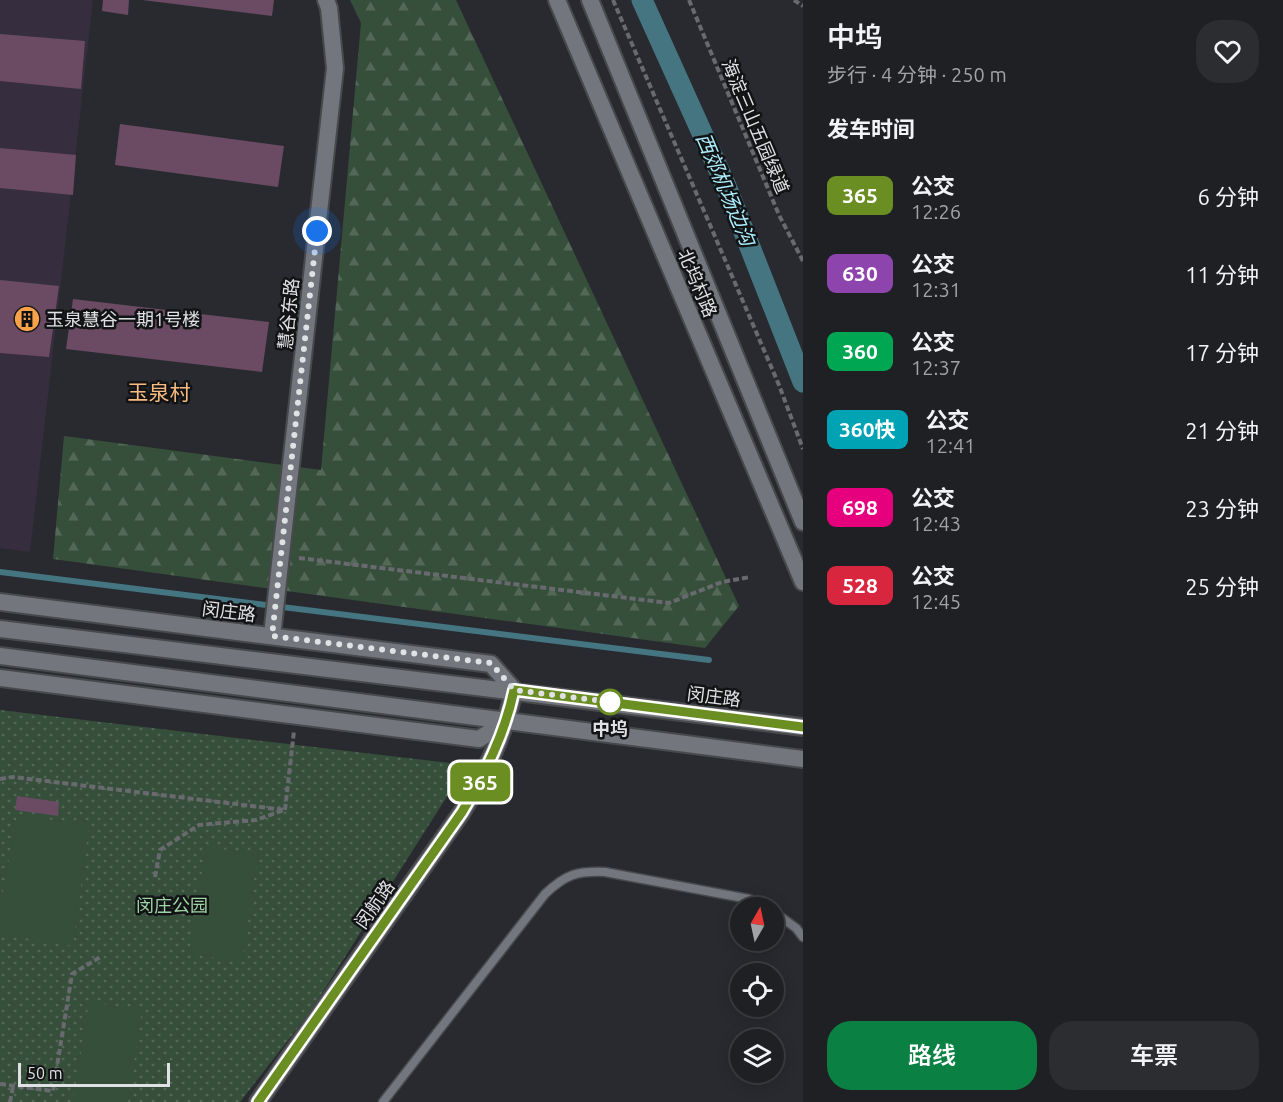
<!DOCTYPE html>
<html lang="zh">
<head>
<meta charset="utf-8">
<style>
	:root { --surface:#1e2023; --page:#2b2d30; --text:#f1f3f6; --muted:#a1a3a6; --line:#3c3e41; --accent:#0b8043 }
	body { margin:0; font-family:Ubuntu,"Noto Sans SC",sans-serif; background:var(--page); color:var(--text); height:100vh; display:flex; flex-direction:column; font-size:22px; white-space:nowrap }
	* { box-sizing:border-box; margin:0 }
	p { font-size:20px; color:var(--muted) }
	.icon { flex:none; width:33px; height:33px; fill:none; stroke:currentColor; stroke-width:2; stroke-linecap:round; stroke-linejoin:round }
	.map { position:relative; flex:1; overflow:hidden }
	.details { display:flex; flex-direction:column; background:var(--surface); width:480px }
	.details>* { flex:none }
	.badge { padding:0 12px; border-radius:9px; font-size:21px; line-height:39px }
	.needle { width:39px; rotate:9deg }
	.controls { position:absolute; left:730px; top:897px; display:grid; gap:12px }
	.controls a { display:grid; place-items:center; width:54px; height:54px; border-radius:50%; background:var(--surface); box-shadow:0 3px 15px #0003,0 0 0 2px var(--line); font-size:30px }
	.scale { position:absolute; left:18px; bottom:15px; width:152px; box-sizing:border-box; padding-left:6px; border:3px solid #e0e1e4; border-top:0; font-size:16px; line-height:21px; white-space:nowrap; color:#e0e1e4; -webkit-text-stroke:4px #121315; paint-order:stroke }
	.you { position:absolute; width:30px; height:30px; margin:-15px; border:4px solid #fff; border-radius:50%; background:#1a73e8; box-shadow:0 0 0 9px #1a73e833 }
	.map>.badge { position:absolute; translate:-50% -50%; box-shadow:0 0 0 3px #fff }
	h2 { padding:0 24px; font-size:22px; line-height:54px }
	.round { display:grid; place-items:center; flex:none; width:63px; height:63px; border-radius:24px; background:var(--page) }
	.head { display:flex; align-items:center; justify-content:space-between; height:102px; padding:0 24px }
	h1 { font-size:28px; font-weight:600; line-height:45px }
	.button { display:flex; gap:12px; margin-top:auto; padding:12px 24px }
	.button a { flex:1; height:69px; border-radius:24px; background:var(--accent); color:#fff; font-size:24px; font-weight:600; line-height:69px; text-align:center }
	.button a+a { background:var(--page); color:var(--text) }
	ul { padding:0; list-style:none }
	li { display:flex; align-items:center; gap:18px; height:78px; padding:0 24px }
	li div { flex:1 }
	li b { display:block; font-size:22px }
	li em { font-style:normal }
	li .badge { min-width:66px; font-weight:700; text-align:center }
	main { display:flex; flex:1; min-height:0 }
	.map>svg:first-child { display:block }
</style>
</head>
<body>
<main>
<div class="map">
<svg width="803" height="1102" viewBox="0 0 803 1102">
	<defs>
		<pattern id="forest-firs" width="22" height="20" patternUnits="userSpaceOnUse" patternTransform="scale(1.5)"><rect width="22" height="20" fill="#364f3a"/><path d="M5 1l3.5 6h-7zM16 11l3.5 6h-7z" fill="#536856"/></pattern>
		<pattern id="park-dots" width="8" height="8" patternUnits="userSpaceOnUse" patternTransform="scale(1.5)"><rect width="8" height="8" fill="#364f3a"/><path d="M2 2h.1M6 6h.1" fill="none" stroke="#536856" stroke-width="1.8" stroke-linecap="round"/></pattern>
	</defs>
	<rect width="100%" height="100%" fill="#282a2f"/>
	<path fill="#362e3e" d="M0,0H93L30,552L0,548Z"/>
	<path fill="url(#forest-firs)" d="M350,0H456L739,606L705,648L53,559L64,436L321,470L361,23Z"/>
	<path fill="url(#park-dots)" d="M0,710L467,765L310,1012L240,1102H0Z"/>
	<path fill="#364f3a" d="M17,815L89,825L73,946L0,934V908Z
		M206,847L258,854L242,963L189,953Z
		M89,1002L142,1010L128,1102H73Z"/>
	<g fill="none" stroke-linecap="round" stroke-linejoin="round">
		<path stroke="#447580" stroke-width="6" d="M0,572L709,660"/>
		<path stroke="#447580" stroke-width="21" d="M642,0L726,186L803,382"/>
	</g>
	<path fill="#6a4b63" d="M103,0H129L128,15L102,11Z
		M142,0H274L272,16Z
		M0,34L85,41L81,89L0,81Z
		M120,124L284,146L278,187L115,165Z
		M0,148L76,155L73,195L0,188Z
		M0,280L59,286L49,357L0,353Z
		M73,299L269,322L262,372L66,349Z
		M17,796L59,802L58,816L15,810Z"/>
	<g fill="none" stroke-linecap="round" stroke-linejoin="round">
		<g stroke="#47494c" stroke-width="11">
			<path id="service" d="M774,912L796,928L803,937
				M383,1102L545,894C566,874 577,871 605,872L749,899L767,908"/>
		</g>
		<g stroke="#47494c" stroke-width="20">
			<path id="minor" d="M272,636L335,68L329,8L326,0
				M258,1102L462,812C485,773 505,734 514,690"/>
		</g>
		<g stroke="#47494c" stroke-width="20">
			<path id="tertiary" d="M0,602L491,664L514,690
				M0,678L479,739L507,721"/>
		</g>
		<g stroke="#47494c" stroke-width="20">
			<path id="secondary" d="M557,0L803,582
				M590,0L803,522
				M0,629L803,727
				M0,656L803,759"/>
		</g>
		<path stroke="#696a6f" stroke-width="4" stroke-dasharray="6 3" stroke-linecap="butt" d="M613,0L779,385L803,449
			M689,0L779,215L803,261
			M794,0L803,6
			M299,558L669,603L722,582L750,577
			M0,779L13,777L285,810
			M285,810L294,731
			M155,877L160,850L199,825L256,820L284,810
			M0,1084L53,1091L72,974L102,956
			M10,1102L13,1087"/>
		<use href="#service" stroke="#73767c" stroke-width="8"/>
		<use href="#minor" stroke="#73767c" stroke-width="16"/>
		<use href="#tertiary" stroke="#73767c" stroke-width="16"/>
		<use href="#secondary" stroke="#73767c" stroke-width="16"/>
	</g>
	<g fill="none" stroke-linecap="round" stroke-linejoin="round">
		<g stroke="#fff" stroke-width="14">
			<path id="line" d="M258,1102L462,812C485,773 505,734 514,690L803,727"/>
		</g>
		<use href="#line" stroke="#6b8e23" stroke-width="9"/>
		<path stroke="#e0e1e4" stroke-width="6" stroke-dasharray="0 10.8" d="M317,231L272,636L491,663L514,690L610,702"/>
	</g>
	<defs>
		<g id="building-disc" transform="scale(1.35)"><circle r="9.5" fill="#f7a149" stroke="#121315"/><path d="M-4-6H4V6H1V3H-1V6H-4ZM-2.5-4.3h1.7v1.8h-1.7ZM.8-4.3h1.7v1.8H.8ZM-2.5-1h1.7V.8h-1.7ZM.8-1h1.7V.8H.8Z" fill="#111"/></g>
	</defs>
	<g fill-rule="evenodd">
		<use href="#building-disc" x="27" y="319"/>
	</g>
	<circle fill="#fff" stroke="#6b8e23" stroke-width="3" cx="610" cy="702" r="12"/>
	<g text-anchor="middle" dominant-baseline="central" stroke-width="5" stroke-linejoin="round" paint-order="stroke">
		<g font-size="18" fill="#e0e1e4" stroke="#121315">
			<text transform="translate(756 126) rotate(67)">海淀三山五园绿道</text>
			<text transform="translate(698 283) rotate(67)">北坞村路</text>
			<text transform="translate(288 314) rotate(-84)">慧谷东路</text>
			<text transform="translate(229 611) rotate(7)">闵庄路</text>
			<text transform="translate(714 696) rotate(7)">闵庄路</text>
			<text transform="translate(374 904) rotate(-55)">闵航路</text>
		</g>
		<g font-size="18" fill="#e0e1e4" stroke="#121315" text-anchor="start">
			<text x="46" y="319">玉泉慧谷一期1号楼</text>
		</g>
		<g font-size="18" font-weight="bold" fill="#e0e1e4" stroke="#121315">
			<text x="610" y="728">中坞</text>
		</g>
		<g font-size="18" fill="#9ed4a5" stroke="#121315">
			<text x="172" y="905">闵庄公园</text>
		</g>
		<g font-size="20" font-style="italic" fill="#abedfc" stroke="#121315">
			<text transform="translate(726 189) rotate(67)">西郊机场边沟</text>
		</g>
		<g font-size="21" fill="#f6ba82" stroke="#121315">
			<text x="159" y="392">玉泉村</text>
		</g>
	</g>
</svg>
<div class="controls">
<a><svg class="needle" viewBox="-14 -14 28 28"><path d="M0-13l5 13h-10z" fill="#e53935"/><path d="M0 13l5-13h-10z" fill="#a1a3a6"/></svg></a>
<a><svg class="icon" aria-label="locate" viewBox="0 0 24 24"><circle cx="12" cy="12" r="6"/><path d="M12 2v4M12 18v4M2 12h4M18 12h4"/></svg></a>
<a><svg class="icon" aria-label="layers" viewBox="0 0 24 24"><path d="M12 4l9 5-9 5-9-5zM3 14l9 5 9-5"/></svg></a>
</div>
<div class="scale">50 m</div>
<div class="you" style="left:317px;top:231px"></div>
<b class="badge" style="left:480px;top:782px;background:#6b8e23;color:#fff">365</b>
</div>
<section class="details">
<div class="head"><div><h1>中坞</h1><p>步行 · 4 分钟 · 250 m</p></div><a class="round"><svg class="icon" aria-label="heart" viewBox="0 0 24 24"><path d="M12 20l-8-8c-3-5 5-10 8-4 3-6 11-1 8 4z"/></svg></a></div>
<h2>发车时间</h2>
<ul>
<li><span class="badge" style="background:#6b8e23;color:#fff">365</span><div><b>公交</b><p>12:26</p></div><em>6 分钟</em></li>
<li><span class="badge" style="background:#8e44ad;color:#fff">630</span><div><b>公交</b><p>12:31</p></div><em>11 分钟</em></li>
<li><span class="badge" style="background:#00a651;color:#fff">360</span><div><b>公交</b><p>12:37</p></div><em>17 分钟</em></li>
<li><span class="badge" style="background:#00a3b4;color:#fff">360快</span><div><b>公交</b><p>12:41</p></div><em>21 分钟</em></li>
<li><span class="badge" style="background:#e6007e;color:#fff">698</span><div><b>公交</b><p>12:43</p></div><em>23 分钟</em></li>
<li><span class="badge" style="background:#d7263d;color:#fff">528</span><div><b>公交</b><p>12:45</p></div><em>25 分钟</em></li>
</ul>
<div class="button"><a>路线</a><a>车票</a></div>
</section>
</main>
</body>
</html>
